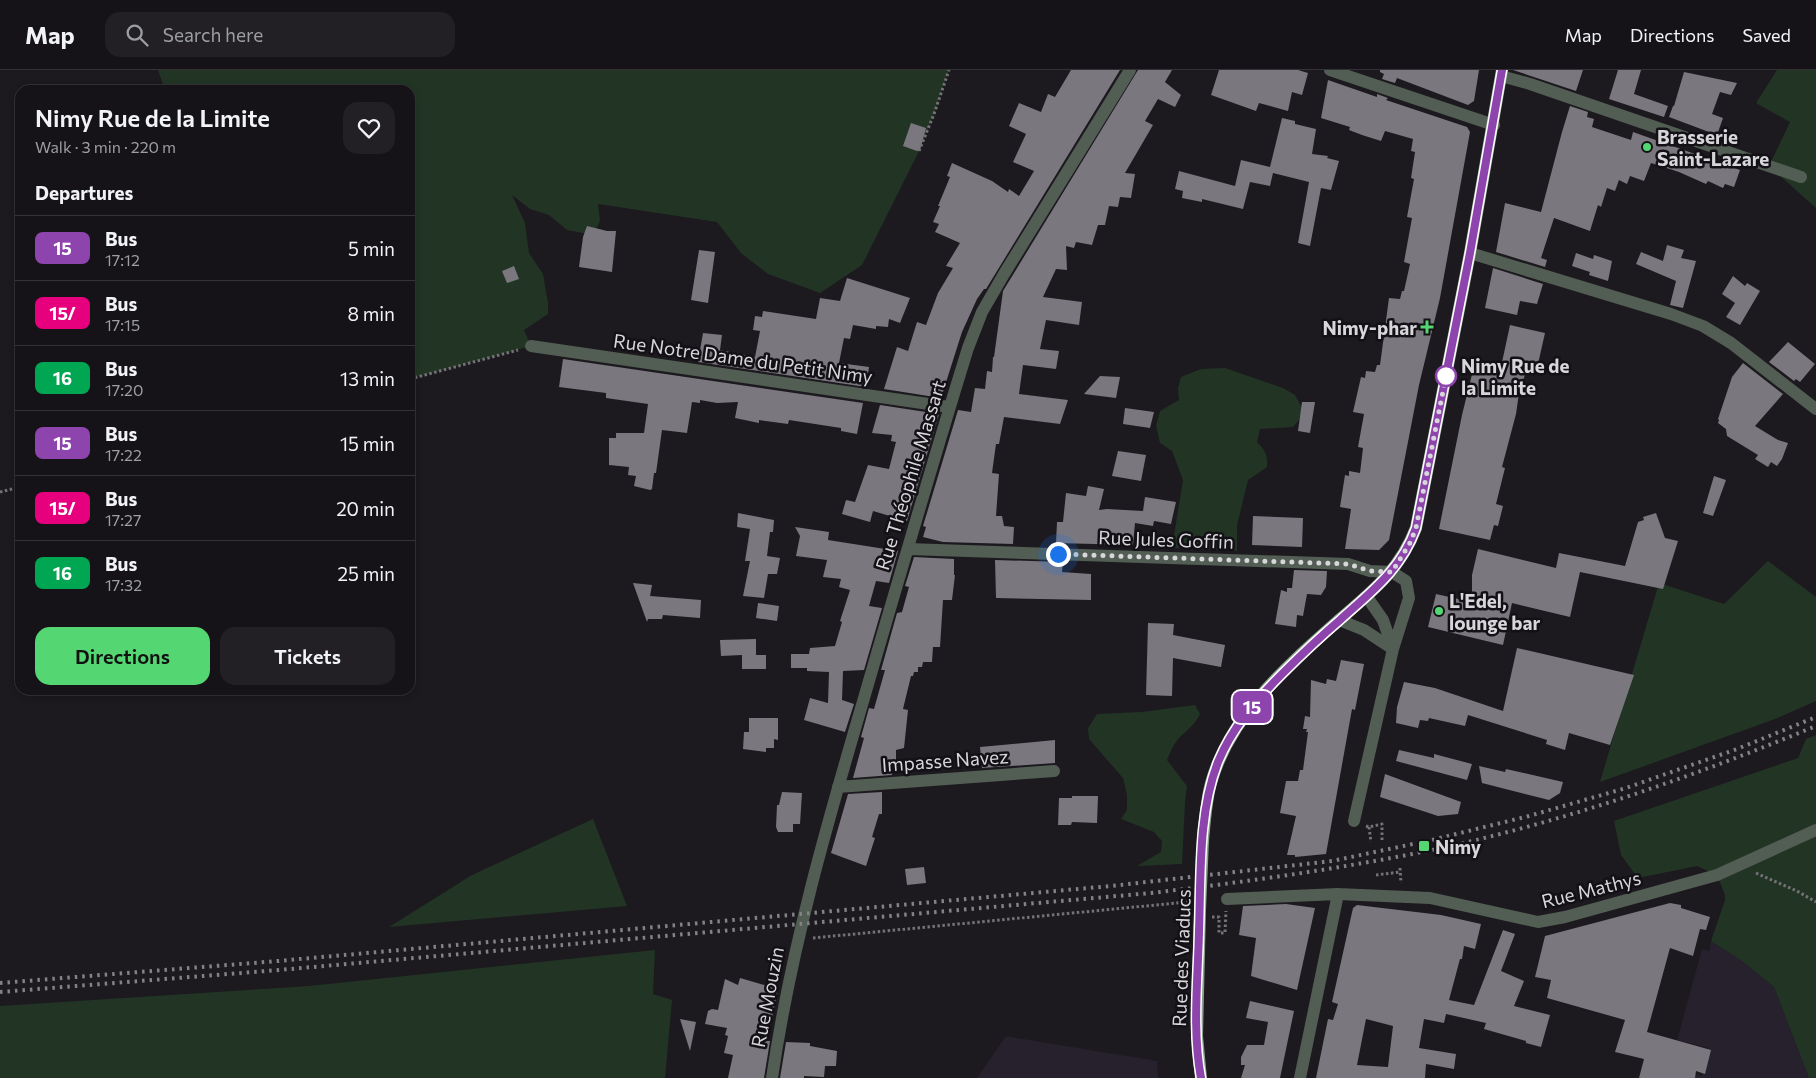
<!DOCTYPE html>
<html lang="en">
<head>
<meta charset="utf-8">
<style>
	:root { --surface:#151317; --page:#222024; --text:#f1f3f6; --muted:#9d9ea1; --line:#343236; --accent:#54d672 }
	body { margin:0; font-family:Commissioner,sans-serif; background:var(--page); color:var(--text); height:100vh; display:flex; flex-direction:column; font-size:19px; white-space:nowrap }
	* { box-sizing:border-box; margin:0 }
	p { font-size:16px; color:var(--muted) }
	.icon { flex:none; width:28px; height:28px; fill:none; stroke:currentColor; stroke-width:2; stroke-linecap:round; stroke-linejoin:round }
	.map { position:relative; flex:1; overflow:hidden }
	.panel { position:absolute; left:15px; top:15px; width:400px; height:610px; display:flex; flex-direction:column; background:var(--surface); border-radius:15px; box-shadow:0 2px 8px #0003,0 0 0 1px var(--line) }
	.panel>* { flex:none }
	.badge { padding:0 10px; border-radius:8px; font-size:18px; line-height:32px }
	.you { position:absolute; width:25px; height:25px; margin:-12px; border:4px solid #fff; border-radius:50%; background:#1a73e8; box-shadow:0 0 0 8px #1a73e833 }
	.map>.badge { position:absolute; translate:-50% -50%; box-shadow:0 0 0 2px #fff }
	h2 { padding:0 20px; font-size:19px; line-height:45px }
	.round { display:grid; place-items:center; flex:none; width:52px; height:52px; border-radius:15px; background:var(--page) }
	.headline { display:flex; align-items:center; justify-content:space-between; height:85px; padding:0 20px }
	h1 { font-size:24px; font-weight:600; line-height:38px }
	.primary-button { display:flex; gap:10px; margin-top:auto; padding:10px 20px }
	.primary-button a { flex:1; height:58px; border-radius:15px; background:var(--accent); color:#111; font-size:20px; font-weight:600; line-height:58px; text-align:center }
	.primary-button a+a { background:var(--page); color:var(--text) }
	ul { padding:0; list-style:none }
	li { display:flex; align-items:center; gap:15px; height:65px; padding:0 20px; border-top:1px solid var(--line) }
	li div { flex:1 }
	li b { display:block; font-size:19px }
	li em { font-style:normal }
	li .badge { min-width:55px; font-weight:700; text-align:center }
	header { display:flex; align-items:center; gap:30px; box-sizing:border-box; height:70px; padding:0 25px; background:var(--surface); border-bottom:1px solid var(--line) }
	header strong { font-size:24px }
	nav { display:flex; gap:28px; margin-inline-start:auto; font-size:18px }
	.search { width:350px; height:45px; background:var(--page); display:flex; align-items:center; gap:12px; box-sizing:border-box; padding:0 18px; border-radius:15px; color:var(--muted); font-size:19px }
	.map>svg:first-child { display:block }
</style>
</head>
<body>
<header>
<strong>Map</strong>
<div class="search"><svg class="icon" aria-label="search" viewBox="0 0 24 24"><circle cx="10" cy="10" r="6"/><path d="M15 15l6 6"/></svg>Search here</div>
<nav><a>Map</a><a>Directions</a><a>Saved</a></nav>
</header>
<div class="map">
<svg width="1816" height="1008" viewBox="0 0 1816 1008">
	<rect width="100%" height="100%" fill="#1c191f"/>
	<path fill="#26212c" d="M1711,871L1742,891L1774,917L1809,1008H1690L1692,1004L1702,1006L1708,978L1677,970L1702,879L1709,881Z
		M1006,966L1157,991L1158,1008H977Z"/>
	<path fill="#223525" d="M158,0H949L934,44L919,81L862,195L820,223L768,204L741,183L717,152L598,134L600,151L593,165L567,160L549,145L530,139L512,125L525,153L529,183L543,204L548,233V244L524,260L531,276L410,309V20H165Z
		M1777,0H1816V138L1769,96L1790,52L1756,33Z
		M1225,298L1283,318L1295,325L1302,338L1299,350L1293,357L1260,359L1257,372C1265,380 1268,385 1267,397L1248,410L1237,455V481L1175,478L1173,472L1183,410L1172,381L1160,373L1156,356L1160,341L1179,330L1178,318L1181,307L1201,299Z
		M1768,491L1816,527V631L1775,649L1600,712L1659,513L1724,534Z
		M1195,635L1200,644C1195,655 1187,660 1179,668C1173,675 1170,683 1167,690L1187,716L1185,732L1182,794L1137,796L1161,782L1162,771L1154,762L1121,749L1127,740V725L1123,708L1089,669L1088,658L1097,644L1142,642Z
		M1816,665V1008H1809L1774,917L1742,891L1711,871L1725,830V825L1717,805L1697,796L1638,808L1621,785L1614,751L1798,688L1806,669Z
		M593,749L627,836L389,857L472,805Z
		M655,880L653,924L672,930L665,1008H0V936L309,916Z"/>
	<path fill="#7a777e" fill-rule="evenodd" d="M1071,0H1120L986,219H984L977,229L962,262L941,328L884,319L897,277L908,281L917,252L926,255L938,223L953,198L946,196L960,173L935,162L939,154L933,152L940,136H938L950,107L947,106L952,93L992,111L1008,122L1009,119L1019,126L1034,101L1013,92L1026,64L1009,56L1019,33L1041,42L1048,24L1055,27Z
		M1138,0H1172L1165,12L1181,25L1175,37L1158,29L1145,51L1153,55L1125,103L1135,104L1131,128L1120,127L1118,137L1109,136L1105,155H1098L1092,175L1076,172L1074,178L1066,176L1067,200L1056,199L1043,227L1082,232L1079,255L1046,250L1040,279L1059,281L1056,299L1023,295L1019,324L1068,330L1060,354L1004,347L999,374H996L992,403L999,404L996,446H1002L1004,456L1014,457L1013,474L943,472L923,467L926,457L923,456L958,340L971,342L975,318L985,319L987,301L992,302L993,287H994L1003,221Z
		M1219,0H1298L1308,3L1302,25L1292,22L1288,41L1259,33L1256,41L1211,25Z
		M1380,0H1479L1474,31L1468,35L1397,8L1395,13L1382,9L1384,4L1380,2Z
		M1513,0H1583L1576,21Z
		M1618,0H1641L1634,24L1668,36L1664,47L1609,29Z
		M1684,2L1737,13L1731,25L1720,22L1712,44L1723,48L1717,65L1669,47L1673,36H1674Z
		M1328,10L1377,27V24L1388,28L1386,30L1467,57L1470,62L1440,228L1419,315L1389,470L1379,480L1345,479L1351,439L1340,437L1345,405L1349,406V401L1360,403L1363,378L1358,377L1364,344L1353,342L1361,307L1365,308L1366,301L1375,302L1377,295H1380L1389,228L1400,229L1402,221H1404L1410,194L1404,192L1412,148L1407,147L1414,109L1411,108L1415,82L1411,81L1413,69L1385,61L1381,71L1362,65L1349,60L1350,57L1321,48Z
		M1570,36L1588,42L1587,47L1594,49L1592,57L1631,70L1633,62L1740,100L1734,117L1725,114L1723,118L1708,111L1706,114L1679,102L1651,93L1644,111L1630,106L1627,114L1619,110L1615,121L1607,118L1601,137L1598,135L1590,161L1554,148L1541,188L1547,190L1545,197L1496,182L1505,133L1541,142L1562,62Z
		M1282,48L1295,51V54L1316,59L1312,84L1328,86L1327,88L1339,91L1331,120L1321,118L1310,176L1298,173L1309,112L1273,103L1270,116L1250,112L1243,139L1202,129V132L1182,128L1183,121L1175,119L1179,101L1235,116L1241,90L1270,97Z
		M911,53L926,58L920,80L917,81L903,76Z
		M587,156L607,161H616L612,202L579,197L583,167Z
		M1667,175L1684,180L1681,188L1696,191L1683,238L1670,235L1676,211L1636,194L1641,182L1663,191Z
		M699,180L715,182L708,233L691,230Z
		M1576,183L1593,189L1594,185L1612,191L1608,211L1589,205L1590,202L1572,196Z
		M514,196L519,209L507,213L502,201Z
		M1493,198L1543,214L1537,234L1520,231L1517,245L1485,238Z
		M1733,206L1745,216L1747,213L1760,221L1740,255L1726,247L1735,233L1722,224Z
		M847,208L910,228L900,253L889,249L888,257L876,256V259L853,255L850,269L844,268L839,293L869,297L866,317L698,292L703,263L722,265L720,280L755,287L760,261L753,260L755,246L762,247L763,241L816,249L820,228L840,231Z
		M1510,255L1545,263L1538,294L1528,292L1522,316H1520L1516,344L1502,397L1505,398L1496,434L1503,436L1498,456L1494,455L1490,470L1439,459L1462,345L1475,292L1501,297Z
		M1788,272L1815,294L1800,312L1796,309L1794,311L1769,292Z
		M563,289L863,333L857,364L841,361V358L789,350L788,354L759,350V353L735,348L738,332L717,333L700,330V333L692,332L687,363L662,360L656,403H654L652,419L650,420L634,416L636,406L628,405L629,397L609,395V368H616V363H644L648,334L606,328V323L559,317Z
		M1743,293L1783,324L1755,356L1778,370L1788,373L1782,389L1777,396L1771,392L1768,397L1755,389L1758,385L1727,366L1726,359L1718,353L1719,350L1718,349L1732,307Z
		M1100,306L1120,307L1116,328L1084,324Z
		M1302,332H1315L1310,363L1298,361Z
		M880,335L939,344L907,451L873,441L870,452L842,444L846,430L855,432L868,395L889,399L896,372L891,371L892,365L872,363Z
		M1125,338L1154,342L1150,358L1123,354Z
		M1118,381L1146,385L1141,411L1112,406Z
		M1714,406L1726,410L1713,446L1703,443Z
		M1088,416L1104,419L1099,440L1107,439L1143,441L1145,427L1176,432L1171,454L1154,451L1153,456L1135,453L1133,475L1056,473L1057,452H1063L1066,423L1086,426Z
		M738,443L774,450L773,462H770L767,486L780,488L777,504H768L764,528L743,526L750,491H745L750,459L737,457Z
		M1656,443L1665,468L1678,471L1663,519L1580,502L1570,547L1512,533L1503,575L1428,557L1436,524L1472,532V505L1478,479L1556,498L1559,483L1625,496L1638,452L1644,450L1643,447Z
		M1253,446L1303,448L1302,477L1252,475Z
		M795,457L829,462L828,470L898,481L889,513L876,511L869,536L882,538L864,600L843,601L842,630L854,634L845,662L804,650L810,628L828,633L829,602L807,601V598H791V584H809L810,578L835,576L842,552L840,551L850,520L839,517L841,509L823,507L827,490L796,486L800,466Z
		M914,487L954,489V505H955L952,530H943L940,577H933L932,592H923L922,597H918V602H914L913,606H911L903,639L908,640L904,678L896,680V694H891L892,705L853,708L864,668L861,667L869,638L874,639L885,600H881L897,543L902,542L909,517L905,516Z
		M995,490L1063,492L1062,502L1091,504V530L996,528Z
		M1294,500L1327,501L1326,517L1321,525L1307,524L1303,546L1297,545L1296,557L1275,554L1281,520L1287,522V518H1292Z
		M633,513L652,515L650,526L701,530L700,548L663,545L662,549H648L647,552Z
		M758,533L779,536L777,551L756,548Z
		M1148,553L1174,554L1173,565L1225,575L1221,597L1173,588L1172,626L1146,625Z
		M756,569V585H766V599H742V585L721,586L720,570Z
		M1517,578L1634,605L1610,675L1569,663L1565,680L1546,674L1547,670L1468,645L1465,656L1429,648L1428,651L1420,650L1418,658L1396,653L1397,637L1404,612L1435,618L1503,641Z
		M1341,590L1364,594L1355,640L1352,639L1326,784L1295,787V785H1287L1296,746L1280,743L1286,711H1298L1300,700H1303L1308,662H1306L1307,659H1303L1305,646L1310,647L1311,610L1326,614L1327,609L1336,611Z
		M749,648H778V670L774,669V678H766V682L743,679L744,662H749Z
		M1055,670V693L982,698L980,677Z
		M1399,680L1434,688V684L1472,694L1467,710L1396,691Z
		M1479,696L1505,702L1506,699L1563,712L1560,723L1549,730L1482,713Z
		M1385,704L1461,732L1458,744L1438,746L1380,727Z
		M782,722L802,723L800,754H793V762H778L776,757L777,735H779Z
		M882,722V744H879L872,767L875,768L866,796L831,783L848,724Z
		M1072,726H1098L1097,753L1072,752L1071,755H1058L1059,728H1072Z
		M924,797L926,813L907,815L905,799Z
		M1670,833L1681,835V838L1710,847L1706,860L1700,859L1693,886L1670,878L1647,962L1711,980L1705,1004L1696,1001L1695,1008H1639L1644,989L1615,982L1625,950L1547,928L1551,910L1535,907L1545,866Z
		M1286,834L1315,838L1297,920L1251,906L1256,868L1239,865L1243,836Z
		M1357,835L1441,845L1481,854L1475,879L1464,876L1462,889H1460L1449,930L1474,935L1503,860L1515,864L1501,901L1524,911L1514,936L1550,945L1541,977L1526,973V971L1484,959L1486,953L1446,944L1444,953L1424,949L1419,978L1456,984L1454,999L1426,994L1425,1008H1316L1328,949L1333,950L1338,934L1332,932L1353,838ZM1366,949L1393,956L1388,997L1357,995Z
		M740,908L778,919L767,971H770L764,1008H728L733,985L724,983L728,966L725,965L727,958L705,954L708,941L712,939L718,940L725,909L738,915Z
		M1250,931L1294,941L1280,1008H1241L1245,995H1241V987L1247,975H1264L1268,952L1246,948Z
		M680,949L696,952L690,981Z
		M786,972L810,973V976L837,981L836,996H825L824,1007L804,1006V1008H780Z"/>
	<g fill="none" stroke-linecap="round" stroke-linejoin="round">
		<path stroke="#747277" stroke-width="3" stroke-dasharray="2.5 2.5" stroke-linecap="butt" d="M919,81L934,44L949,0
			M410,309L518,280
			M0,422L20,417
			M1366,756L1369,757L1382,754V770
			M1369,757L1371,772
			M1400,798L1401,813
			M1756,803L1797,821L1816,832
			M1376,805L1400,802
			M1212,847H1219V863H1225L1226,841
			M813,868L1187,832"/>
		<path stroke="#525d53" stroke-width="12" d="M1330,0L1494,55
			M1501,6L1530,14L1801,107
			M1470,183L1671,244L1703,256L1731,273L1816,339
			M531,276L949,337
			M908,479L1348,494L1370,501L1392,502L1406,511L1409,528L1393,579L1354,751
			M1367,527L1383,550L1393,579
			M1339,550L1364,560L1393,579
			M838,717L1054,701
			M1227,829L1338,824L1430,828L1538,852L1565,847L1717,805L1816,760
			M772,1008C791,878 827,754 864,628C898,511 932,394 968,278L982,242L1004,204L1130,0
			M1300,1008L1338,824"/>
		<path stroke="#89a08c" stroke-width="12" d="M1203,770C1205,751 1206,731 1211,713C1230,645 1288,595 1339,550C1372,522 1400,500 1416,458L1470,183L1502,0
			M1200,840L1197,966L1201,1008"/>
		<path stroke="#838286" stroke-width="4" stroke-dasharray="2.5 5" stroke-linecap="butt" d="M0,913L278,891L1111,816L1332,791L1432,770L1529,746L1626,718L1737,679L1816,647
			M0,922L279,900L1151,823C1245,812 1339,799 1432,780C1564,752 1692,707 1816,656"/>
		<path stroke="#89a08c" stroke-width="12" d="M1200,840L1203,770"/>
	</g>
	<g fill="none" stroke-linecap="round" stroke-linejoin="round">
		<g stroke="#fff" stroke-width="11">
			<path id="line" d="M1201,1008C1192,960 1198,909 1199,861C1201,806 1198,743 1218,692C1232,658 1256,630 1282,604C1301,585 1320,567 1340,550C1372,521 1401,500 1416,458L1470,183L1502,0"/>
		</g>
		<use href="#line" stroke="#8e44ad" stroke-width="8"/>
		<path stroke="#d7d6da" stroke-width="5" stroke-dasharray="0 9" d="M1058,484L1348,494L1370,501L1392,502L1410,473L1416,458L1446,306"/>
	</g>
	<g fill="#54d672" stroke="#131016" stroke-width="2">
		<circle cx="1647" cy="77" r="5"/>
		<path d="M1424.5 249.5h5v5h5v5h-5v5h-5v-5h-5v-5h5z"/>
		<circle cx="1439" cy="541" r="5"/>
		<rect x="1418" y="770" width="12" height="12" rx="2.5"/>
	</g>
	<circle fill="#fff" stroke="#8e44ad" stroke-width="2.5" cx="1446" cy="306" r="10"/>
	<g text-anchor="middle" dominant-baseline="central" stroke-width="5" stroke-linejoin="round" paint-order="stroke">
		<g font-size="19" font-weight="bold" fill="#d7d6da" stroke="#131016" text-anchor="start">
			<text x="1657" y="66">Brasserie<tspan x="1657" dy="22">Saint-Lazare</tspan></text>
			<text x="1417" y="257" text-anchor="end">Nimy-phar</text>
			<text x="1449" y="530">L'Edel,<tspan x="1449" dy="22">lounge bar</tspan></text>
			<text x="1435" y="776">Nimy</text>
		</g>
		<g font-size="19" fill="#d7d6da" stroke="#131016">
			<text transform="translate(743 288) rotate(8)">Rue Notre Dame du Petit Nimy</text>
			<text transform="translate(910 405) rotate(-73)">Rue Théophile Massart</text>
			<text transform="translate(1166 469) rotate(2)">Rue Jules Goffin</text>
			<text transform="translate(945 690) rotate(-4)">Impasse Navez</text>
			<text transform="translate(1591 819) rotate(-14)">Rue Mathys</text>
			<text transform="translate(1181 888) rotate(-88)">Rue des Viaducs</text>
			<text transform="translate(767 927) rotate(-79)">Rue Mouzin</text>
		</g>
		<g font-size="19" font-weight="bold" fill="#d7d6da" stroke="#131016" text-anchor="start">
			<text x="1461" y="295">Nimy Rue de<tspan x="1461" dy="22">la Limite</tspan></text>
		</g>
	</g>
</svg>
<div class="you" style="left:1058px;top:484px"></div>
<b class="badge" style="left:1252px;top:637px;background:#8e44ad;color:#fff">15</b>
<section class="panel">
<div class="headline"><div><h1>Nimy Rue de la Limite</h1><p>Walk · 3 min · 220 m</p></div><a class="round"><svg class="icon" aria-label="heart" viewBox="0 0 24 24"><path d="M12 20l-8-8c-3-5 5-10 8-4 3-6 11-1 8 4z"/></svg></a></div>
<h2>Departures</h2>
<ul>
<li><span class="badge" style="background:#8e44ad;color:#fff">15</span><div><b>Bus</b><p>17:12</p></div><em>5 min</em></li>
<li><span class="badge" style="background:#e6007e;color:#fff">15/</span><div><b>Bus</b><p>17:15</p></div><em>8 min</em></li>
<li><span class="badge" style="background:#00a651;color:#fff">16</span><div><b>Bus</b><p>17:20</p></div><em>13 min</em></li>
<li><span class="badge" style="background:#8e44ad;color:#fff">15</span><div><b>Bus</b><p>17:22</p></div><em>15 min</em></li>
<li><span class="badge" style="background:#e6007e;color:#fff">15/</span><div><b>Bus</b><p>17:27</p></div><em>20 min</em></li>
<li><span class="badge" style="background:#00a651;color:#fff">16</span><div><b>Bus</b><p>17:32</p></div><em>25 min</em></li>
</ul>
<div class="primary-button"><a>Directions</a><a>Tickets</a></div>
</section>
</div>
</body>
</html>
